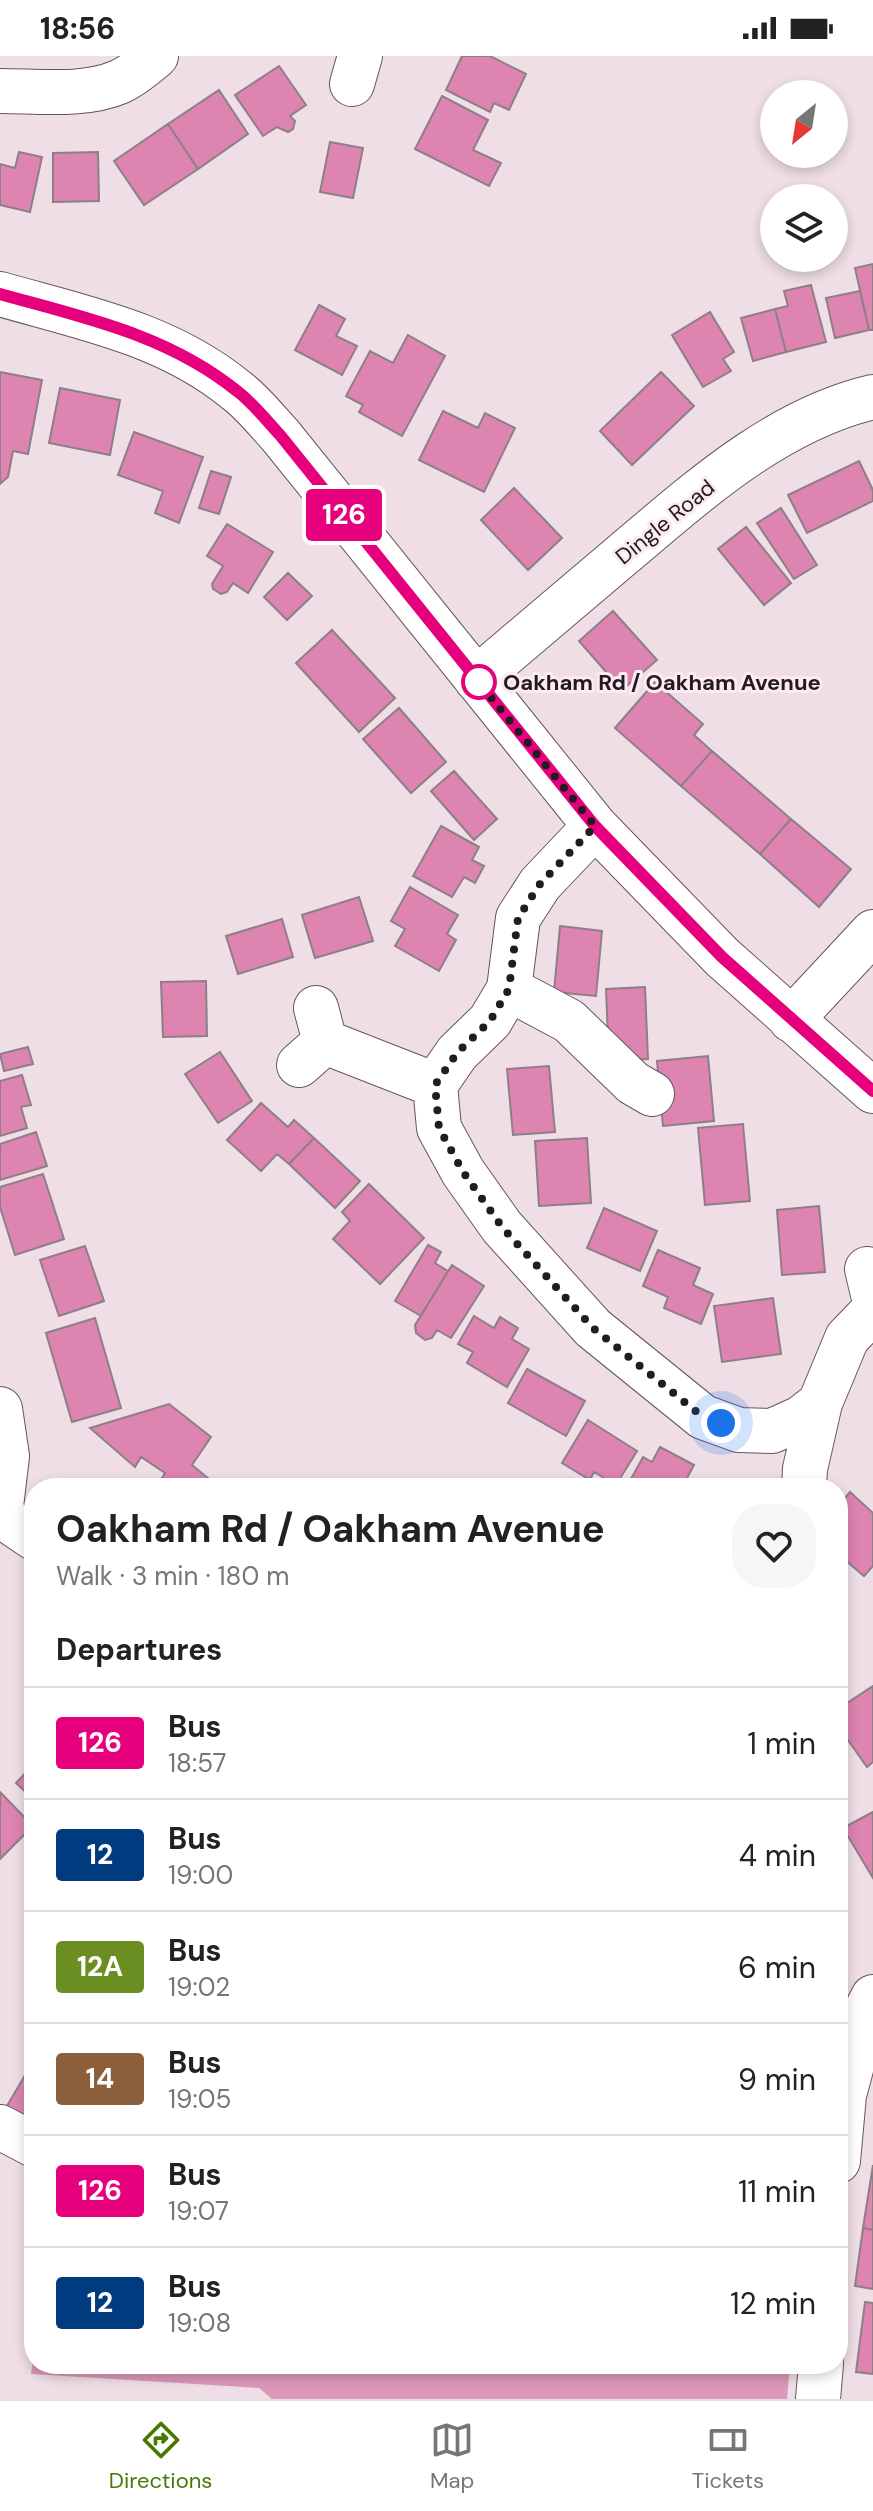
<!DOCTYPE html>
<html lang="en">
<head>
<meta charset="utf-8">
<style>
	:root { --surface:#fff; --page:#f6f6f6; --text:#222; --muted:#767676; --line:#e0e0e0; --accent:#477902 }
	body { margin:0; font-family:"DM Sans",sans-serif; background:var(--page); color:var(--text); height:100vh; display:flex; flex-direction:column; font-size:30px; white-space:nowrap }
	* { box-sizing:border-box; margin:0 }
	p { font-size:26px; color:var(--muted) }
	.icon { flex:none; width:44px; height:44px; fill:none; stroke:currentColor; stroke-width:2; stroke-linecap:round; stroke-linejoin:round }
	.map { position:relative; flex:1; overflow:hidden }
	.drawer { position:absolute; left:24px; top:1422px; width:824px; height:896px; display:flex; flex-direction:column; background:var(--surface); border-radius:32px; box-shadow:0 4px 12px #0003 }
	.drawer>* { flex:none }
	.badge { padding:0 16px; border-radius:6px; font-size:28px; line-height:52px }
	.needle { width:52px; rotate:210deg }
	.buttons { position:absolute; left:760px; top:24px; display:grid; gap:16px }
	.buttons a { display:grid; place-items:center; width:88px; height:88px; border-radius:50%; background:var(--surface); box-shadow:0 4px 12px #0003; font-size:40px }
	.you { position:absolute; width:40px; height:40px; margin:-20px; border:6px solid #fff; border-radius:50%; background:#1a73e8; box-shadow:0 0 0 12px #1a73e833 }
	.map>.badge { position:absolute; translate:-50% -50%; box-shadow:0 0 0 4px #fff }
	h2 { padding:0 32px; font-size:30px; line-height:72px }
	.round { display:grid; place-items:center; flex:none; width:84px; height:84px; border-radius:32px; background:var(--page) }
	.head { display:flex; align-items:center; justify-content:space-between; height:136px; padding:0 32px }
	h1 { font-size:38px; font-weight:700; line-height:60px }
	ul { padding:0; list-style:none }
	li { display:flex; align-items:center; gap:24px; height:112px; padding:0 32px; border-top:2px solid var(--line) }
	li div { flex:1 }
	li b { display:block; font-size:30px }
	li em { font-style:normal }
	li .badge { min-width:88px; font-weight:700; text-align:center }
	.status { display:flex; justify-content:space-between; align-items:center; height:56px; padding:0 40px; background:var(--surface); direction:ltr }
	.status svg { height:22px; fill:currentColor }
	.menu { display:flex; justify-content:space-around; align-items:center; height:112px; border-top:2px solid var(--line); background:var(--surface); font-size:22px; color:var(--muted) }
	.menu a { display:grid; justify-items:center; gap:4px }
	.menu .active { color:var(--accent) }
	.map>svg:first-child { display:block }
</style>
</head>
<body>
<div class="status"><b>18:56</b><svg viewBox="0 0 49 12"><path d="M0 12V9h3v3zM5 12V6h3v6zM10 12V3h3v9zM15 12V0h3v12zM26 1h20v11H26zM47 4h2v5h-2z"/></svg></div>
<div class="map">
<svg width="873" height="2343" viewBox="0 0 873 2343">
	<rect width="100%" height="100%" fill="#efdee5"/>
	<path fill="#db98b9" d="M34,2293V2308H790L787,2343H272L259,2332L31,2318Z"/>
	<path fill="#dd84b1" stroke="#8e7f86" stroke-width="2" d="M462,0H490L526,18L509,54L494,47L490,56L446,34Z
		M279,10L306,49L290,60L295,65L293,73L288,76L277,71L263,80L235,39Z
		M219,34L248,78L198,113L168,68Z
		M442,40L488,64L473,94L501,107L489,130L415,93Z
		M168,68L198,113L144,149L114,105Z
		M330,86L363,92L353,142L320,136Z
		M19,96L42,101L30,156L0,149V108L15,112Z
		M98,96L99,145L53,146V97Z
		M873,208V274H869L855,212Z
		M811,229L826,286L786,296L775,253L788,250L784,235Z
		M860,235L869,274L835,282L826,242Z
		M319,249L345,263L336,280L357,290L342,319L295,294Z
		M775,253L786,296L753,305L741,262Z
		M710,256L734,296L723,303L731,315L703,331L672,279Z
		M408,279L445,300L402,380L359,356L363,349L346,340L370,295L393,307Z
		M0,316L42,324L28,398L13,395L8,421L0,428Z
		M661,316L694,350L632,409L600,375Z
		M60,332L120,344L110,399L49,387Z
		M443,355L478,372L485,357L515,372L484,436L419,404Z
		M134,376L203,401L179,467L155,457L163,435L118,419Z
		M859,405L873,434V445L807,477L788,439Z
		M211,415L231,421L219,458L199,452Z
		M514,432L562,482L528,514L481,464Z
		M781,452L817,509L794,523L757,467Z
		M227,468L273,496L248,537L233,527L227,536L221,538L213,533L212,528L223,510L207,500Z
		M746,471L791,527L764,549L718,493Z
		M288,517L312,540L287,564L264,541Z
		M613,555L657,604L622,634L579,585Z
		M332,574L395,642L359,676L296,607Z
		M655,626L703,668L694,679L712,695L681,730L615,672Z
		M399,652L446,706L411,737L363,683Z
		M712,695L791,763L760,798L681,730Z
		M454,715L497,763L474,784L431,735Z
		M791,763L851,813L819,851L760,798Z
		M441,770L479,791L472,804L484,810L475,827L464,821L452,841L413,820Z
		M410,831L458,859L447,878L456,884L439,915L395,890L405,873L391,865Z
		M359,841L373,885L315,902L302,859Z
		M282,863L293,901L238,918L226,880Z
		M560,870L602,875L596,940L554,936Z
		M206,925L207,980L163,981L161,926Z
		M645,931L648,1003L609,1005L606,933Z
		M28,991L33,1008L4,1015L0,998Z
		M220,996L252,1045L218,1067L185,1018Z
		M708,1000L714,1065L663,1070L657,1005Z
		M549,1010L555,1076L513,1079L507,1013Z
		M22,1019L31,1049L21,1051L27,1072L0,1080V1025Z
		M261,1047L288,1071L294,1064L314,1082L289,1108L277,1098L261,1115L227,1084Z
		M743,1068L750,1145L705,1149L698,1072Z
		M36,1076L47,1110L0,1124V1088Z
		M314,1082L360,1125L335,1152L289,1108Z
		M587,1082L591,1147L539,1150L535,1085Z
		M43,1118L64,1183L15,1199L0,1151V1131Z
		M369,1128L424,1182L380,1228L333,1183L350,1165L342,1156Z
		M819,1150L825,1216L782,1219L777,1154Z
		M604,1152L657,1175L640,1215L587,1192Z
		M428,1189L441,1196L435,1207L448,1215L421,1260L395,1245Z
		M85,1190L104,1245L59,1260L40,1204Z
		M658,1194L700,1212L693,1229L713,1238L701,1268L664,1252L668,1241L643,1230Z
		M452,1209L484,1230L451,1282L437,1274L432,1282L425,1284L416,1277L415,1269Z
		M773,1242L781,1298L722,1306L714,1250Z
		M474,1260L494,1272L500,1261L518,1272L512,1283L529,1293L507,1331L467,1307L473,1296L458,1288Z
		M95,1262L121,1352L72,1366L46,1277Z
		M527,1313L585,1345L566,1380L508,1347Z
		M169,1348L211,1381L192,1409L220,1432H156L165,1417L141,1401L135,1411L90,1372Z
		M588,1364L637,1395L616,1429L594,1416L590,1424L562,1407Z
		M660,1391L694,1409L686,1424L701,1432H626L643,1401L652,1406Z
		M850,1436L873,1457V1510L864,1520L838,1498V1450Z
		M873,1630V1706L867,1711L838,1670V1653Z
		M34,1708V1744L16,1727Z
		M0,1736L33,1770L0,1803Z
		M873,1756V1822L843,1772Z
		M34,2004V2066L7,2050Z
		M873,2109V2174L863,2172Z
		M863,2172L873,2174V2233L855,2230Z
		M865,2246L873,2247V2318L856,2316Z"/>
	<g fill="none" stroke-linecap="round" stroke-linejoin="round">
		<g stroke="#65565d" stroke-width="46">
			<path id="minor" d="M352,28L360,0
				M0,35C38,35 84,41 119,26C133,20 145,9 156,0
				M0,238C84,262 168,278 237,335C253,347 266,364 280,379L595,770L722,901L873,1035
				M476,623C525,582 573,541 621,500C696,437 775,364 873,341
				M595,770L540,828L518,862L509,933L490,965L457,997L435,1029L439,1072L463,1116L502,1171L593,1272L703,1361L739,1374L772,1375L801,1362L820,1347L847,1282L873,1255
				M509,933L569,965L633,1027L652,1038
				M791,964L873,876
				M325,986L435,1029
				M299,1009L325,986L316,952
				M867,1213L873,1238
				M0,1353L7,1400L0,1459
				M804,1432L805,1413L820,1347
				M0,1459L34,1482
				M0,2071L34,2089
				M838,2105L844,2039L867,1953L873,1941
				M818,2343L821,2308"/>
		</g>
		<use href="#minor" stroke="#fff" stroke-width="44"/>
	</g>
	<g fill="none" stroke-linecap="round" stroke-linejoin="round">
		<g stroke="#fff" stroke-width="18">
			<path id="line" d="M0,238C83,261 168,279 237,335C253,347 266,364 280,379L595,770L722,901L873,1035"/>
		</g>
		<use href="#line" stroke="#e6007e" stroke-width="12"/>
		<path stroke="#221c1f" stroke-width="8" stroke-dasharray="0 14.4" d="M479,626L476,623L595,770L540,828L518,862L509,933L490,965L457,997L435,1029L439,1072L463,1116L502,1171L593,1272L703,1361L721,1367"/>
	</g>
	<circle fill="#fff" stroke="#e6007e" stroke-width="4" cx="479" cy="626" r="16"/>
	<g text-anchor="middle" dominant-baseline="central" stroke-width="6" stroke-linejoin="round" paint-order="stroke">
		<g font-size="22" fill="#221c1f" stroke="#fcebf2">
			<text transform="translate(665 466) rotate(-39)">Dingle Road</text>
		</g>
		<g font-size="22" font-weight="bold" fill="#221c1f" stroke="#fcebf2" text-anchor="start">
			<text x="503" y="626">Oakham Rd / Oakham Avenue</text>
		</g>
	</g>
</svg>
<div class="buttons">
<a><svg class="needle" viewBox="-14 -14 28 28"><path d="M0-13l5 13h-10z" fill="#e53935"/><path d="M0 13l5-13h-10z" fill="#767676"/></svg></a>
<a><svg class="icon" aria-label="layers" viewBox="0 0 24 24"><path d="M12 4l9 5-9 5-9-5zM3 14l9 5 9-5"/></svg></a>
</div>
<div class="you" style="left:721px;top:1367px"></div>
<b class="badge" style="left:344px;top:459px;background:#e6007e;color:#fff">126</b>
<section class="drawer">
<div class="head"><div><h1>Oakham Rd / Oakham Avenue</h1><p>Walk · 3 min · 180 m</p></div><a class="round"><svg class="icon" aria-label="heart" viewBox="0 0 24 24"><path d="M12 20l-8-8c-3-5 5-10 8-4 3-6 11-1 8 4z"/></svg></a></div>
<h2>Departures</h2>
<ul>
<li><span class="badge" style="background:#e6007e;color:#fff">126</span><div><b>Bus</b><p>18:57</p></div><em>1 min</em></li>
<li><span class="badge" style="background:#003b80;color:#fff">12</span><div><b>Bus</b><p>19:00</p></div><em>4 min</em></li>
<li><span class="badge" style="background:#6b8e23;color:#fff">12A</span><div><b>Bus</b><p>19:02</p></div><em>6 min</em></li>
<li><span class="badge" style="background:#8b5e3c;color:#fff">14</span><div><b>Bus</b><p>19:05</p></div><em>9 min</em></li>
<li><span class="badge" style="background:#e6007e;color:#fff">126</span><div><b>Bus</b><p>19:07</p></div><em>11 min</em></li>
<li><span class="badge" style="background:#003b80;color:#fff">12</span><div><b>Bus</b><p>19:08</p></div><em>12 min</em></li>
</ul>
</section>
</div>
<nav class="menu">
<a class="active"><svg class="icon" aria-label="directions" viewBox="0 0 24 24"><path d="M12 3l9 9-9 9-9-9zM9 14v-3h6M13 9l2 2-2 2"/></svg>Directions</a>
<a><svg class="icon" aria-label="map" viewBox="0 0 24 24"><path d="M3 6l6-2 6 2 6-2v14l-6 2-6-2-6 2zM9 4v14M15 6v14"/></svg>Map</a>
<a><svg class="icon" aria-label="tickets" viewBox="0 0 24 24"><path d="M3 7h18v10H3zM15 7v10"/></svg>Tickets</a>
</nav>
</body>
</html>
